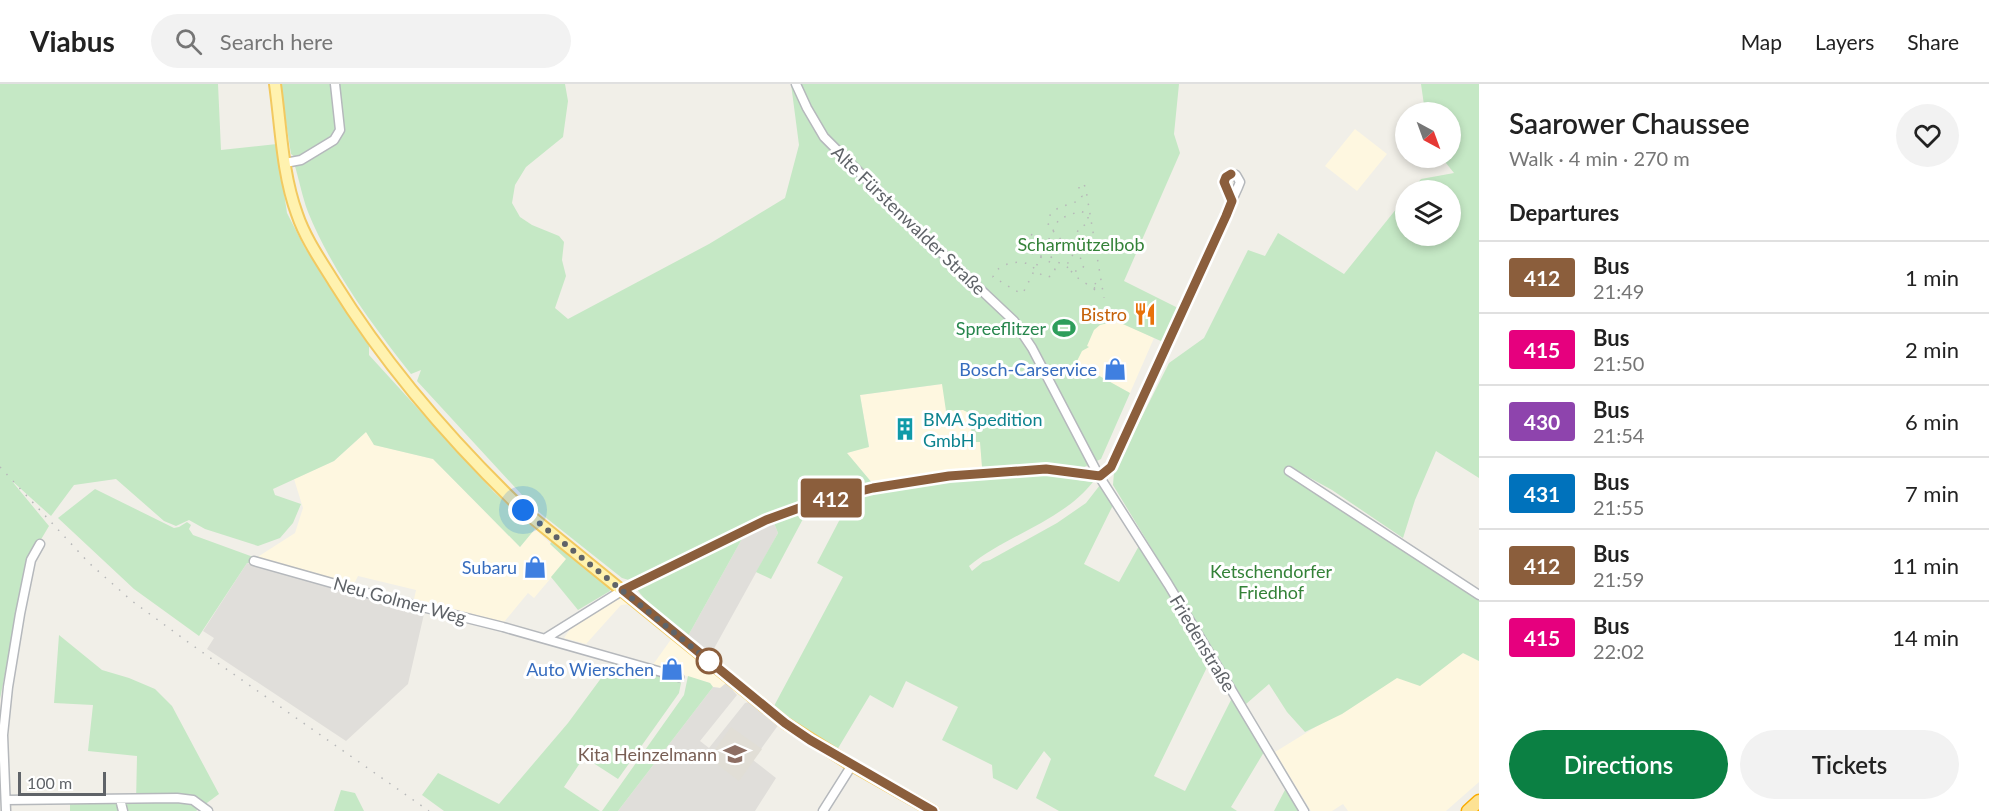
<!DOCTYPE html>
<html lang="en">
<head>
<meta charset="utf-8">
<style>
	:root { --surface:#fff; --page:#f2f2f2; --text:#222; --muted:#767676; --line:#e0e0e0; --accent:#0b8043 }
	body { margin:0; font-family:Lato,sans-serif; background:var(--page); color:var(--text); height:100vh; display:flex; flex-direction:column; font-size:22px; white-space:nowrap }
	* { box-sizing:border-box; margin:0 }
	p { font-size:20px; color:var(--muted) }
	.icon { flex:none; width:33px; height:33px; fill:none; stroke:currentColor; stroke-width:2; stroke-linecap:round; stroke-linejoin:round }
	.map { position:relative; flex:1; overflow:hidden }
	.side { display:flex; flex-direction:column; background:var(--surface); width:510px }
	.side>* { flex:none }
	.badge { padding:0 12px; border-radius:4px; font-size:21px; line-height:39px }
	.needle { width:39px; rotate:139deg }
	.buttons { position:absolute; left:1395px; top:18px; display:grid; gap:12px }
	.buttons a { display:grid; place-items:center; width:66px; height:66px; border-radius:50%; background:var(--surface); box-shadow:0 3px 9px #0003; font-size:30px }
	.scale { position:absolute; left:18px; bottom:15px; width:88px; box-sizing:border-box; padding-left:6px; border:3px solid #5f6368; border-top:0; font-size:16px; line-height:21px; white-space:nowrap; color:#5f6368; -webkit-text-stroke:4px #fff; paint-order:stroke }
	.you { position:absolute; width:30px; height:30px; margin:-15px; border:4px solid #fff; border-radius:50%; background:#1a73e8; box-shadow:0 0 0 9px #1a73e833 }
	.map>.badge { position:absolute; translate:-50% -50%; box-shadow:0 0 0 3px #fff }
	h2 { padding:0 30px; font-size:22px; line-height:54px }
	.round { display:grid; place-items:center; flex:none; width:63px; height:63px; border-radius:32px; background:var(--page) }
	.head { display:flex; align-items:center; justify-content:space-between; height:102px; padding:0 30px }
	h1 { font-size:28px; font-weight:600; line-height:45px }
	.cta { display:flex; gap:12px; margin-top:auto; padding:12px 30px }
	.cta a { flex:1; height:69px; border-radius:36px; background:var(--accent); color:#fff; font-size:24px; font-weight:600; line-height:69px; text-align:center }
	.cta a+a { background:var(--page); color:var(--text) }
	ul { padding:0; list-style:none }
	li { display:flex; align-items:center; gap:18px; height:72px; padding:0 30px; border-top:2px solid var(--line) }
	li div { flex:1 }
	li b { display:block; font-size:22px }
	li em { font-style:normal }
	li .badge { min-width:66px; font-weight:700; text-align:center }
	header { display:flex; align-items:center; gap:36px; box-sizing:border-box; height:84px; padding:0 30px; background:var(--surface); border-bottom:2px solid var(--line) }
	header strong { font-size:28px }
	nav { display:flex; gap:33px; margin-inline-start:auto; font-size:21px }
	.search { width:420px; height:54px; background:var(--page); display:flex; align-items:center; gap:15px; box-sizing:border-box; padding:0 21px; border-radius:33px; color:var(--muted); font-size:22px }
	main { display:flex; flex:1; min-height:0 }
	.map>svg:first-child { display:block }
</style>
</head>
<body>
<header>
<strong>Viabus</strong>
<div class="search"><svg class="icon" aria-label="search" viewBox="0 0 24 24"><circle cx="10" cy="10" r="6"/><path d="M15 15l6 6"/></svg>Search here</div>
<nav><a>Map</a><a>Layers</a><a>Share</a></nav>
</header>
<main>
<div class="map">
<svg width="1479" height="727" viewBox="0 0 1479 727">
	<rect width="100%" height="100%" fill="#f1efe8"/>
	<path fill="#fef7e0" d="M1355,45L1387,70L1357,107L1325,82Z
		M1066,213L1154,254L1130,309L1050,265Z
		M942,300L963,326L969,328L973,358L980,357L982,383L873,400L847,369L869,362L860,311Z
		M366,348L375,361L433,375L520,463L535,445L567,475L534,514L528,509L504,538L414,515L416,506L358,492L355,498L351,499L256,474L295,449L303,424L294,395L334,377Z
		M621,512L630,520L621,521L586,560L564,554L573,541Z
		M672,554L726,599L721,604L713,603L710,599L652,582Z
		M1463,569L1479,577V698L1446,727H1348L1343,720L1332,727H1311L1275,668L1397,593L1420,601Z"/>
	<path fill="#e0deda" d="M774,439L778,449L711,570L688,552L743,453Z
		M247,479L363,510V513L424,530L408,600L346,657L207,565L214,554L203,547Z
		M726,599L737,611L700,657L709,664L745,619L749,618L779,640L753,676L776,694L755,727H618L713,603L720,604Z"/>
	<path fill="#e1ded6" d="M731,643L762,665L739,697L709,674Z"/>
	<path fill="#c5e8c5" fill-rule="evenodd" d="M0,0H218L221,66L277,60L287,129L305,164L369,262V271L494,408L535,445L520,463L433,375L374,361L366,348L334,377L273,405L275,411L301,420L293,439L280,454L258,462L205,445L189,436L176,442L164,437L116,395L74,401L51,432L11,396L49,442L27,479L0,615Z
		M280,0H565L568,17L563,53L526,83L515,101L512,119L520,133L532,141L559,152L564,158L562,176L566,192L555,224L568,235L709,160L785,114L799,61L791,0H1179L1174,50L1180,69L1124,197L1178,224L1163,258L1116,237L1100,241L1094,246L1087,262L1089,263L1082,267L1076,279L1130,309L1101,375L1080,385L1078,396L1093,398C1061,438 1008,450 969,482L972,487L983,478L990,476L1057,439L1086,419L1100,401L1103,403L1114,419L1084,480L1119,498L1140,460L1210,577L1154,692L1185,707L1232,614L1264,668L1231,723L1237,727H1059L1036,714L1051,675L1044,667L1017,706L993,694L992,681L942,656L958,623L906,597L893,624L870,611L837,666L811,650L774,622L843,493L817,479L851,414L818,422L812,435L804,433L771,495L756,488L778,449L774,439L743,453L688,552C669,536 644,520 632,497L622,494L535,425L417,297L421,286L411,290C373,242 331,185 308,128C302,112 299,95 294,79L299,76L291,70ZM942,300L946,327L963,326L969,329L973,358H980L982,383L873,400L847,369L869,363L860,311Z
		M1421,0H1479V394L1436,367L1415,416L1403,454L1332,406L1290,383L1298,395L1479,516V577L1463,569L1420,602L1397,594L1342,630L1305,648L1287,628L1269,600L1246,620L1113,401L1114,388L1169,279L1204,254L1248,166L1265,172L1278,149L1344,190L1405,114L1406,152H1450V106H1412L1421,95L1454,89L1442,74H1450V28H1425Z
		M95,405L174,444L179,443L187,438L191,441L189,445L193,451L256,474L254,479H247L199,552L134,505L58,434Z
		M553,456L609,501L610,507L578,526L551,493L566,475L550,460Z
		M59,551L102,586L129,594L155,605L172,622L219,710L196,727H70V719H136L137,672L88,667L93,621L54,619Z
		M613,578L678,596L681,599L679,609L618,695L584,673L564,703L600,727H444L422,711L438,689L499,720L568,639Z
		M688,592L710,599L713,603L618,727H602L684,611Z
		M1286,704L1300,727H1274Z
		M341,706L355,709L364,727H334Z"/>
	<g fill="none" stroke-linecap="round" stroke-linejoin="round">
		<g stroke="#b5b8bc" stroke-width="11">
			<path id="minor" d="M796,0L807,24L824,53L910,139L1014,237L1032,264L1099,392L1168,500L1304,727
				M285,79L301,76L334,56L340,46L335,0
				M1289,387L1479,511
				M254,477L378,512L503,543L679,593
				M546,554L623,506L766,437L813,419L873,404L949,392L1046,385L1099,392L1111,383L1238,103L1240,98L1236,91L1231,90L1226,93L1224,98L1232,117
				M120,715L123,727
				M6,716L177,714L193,716L208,727
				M6,727L3,651L8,603L20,530L31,476L40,460
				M823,727L852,681"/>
		</g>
		<g stroke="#f2c960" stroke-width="14">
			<path id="major" d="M275,0C281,43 282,89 297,130C305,154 321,177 334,198C385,280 453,359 523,426L785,639L850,680L933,727"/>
		</g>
		<g stroke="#f9ab00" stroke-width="15">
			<path id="highway" d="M1468,727L1479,717"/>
		</g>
		<use href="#minor" stroke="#fff" stroke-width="8"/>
		<use href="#major" stroke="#fff2af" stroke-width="10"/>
		<use href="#highway" stroke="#fde293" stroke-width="12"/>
		<path stroke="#b6b7b8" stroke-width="1.5" stroke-dasharray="1.5 8" stroke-linecap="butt" d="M1095,206L1092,204V201L1097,199L1098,203L1094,204C1083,198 1066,189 1068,175L1073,171L1080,173L1084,182L1080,187H1073C1067,182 1056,178 1052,174C1041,162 1060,160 1068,161L1076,157L1078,145L1088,139V130L1080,127L1059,135C1047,158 1037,182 1025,205L1023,209L1018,208L993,193C995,181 1019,174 1030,181C1035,184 1039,190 1045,193C1050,193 1053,192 1055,186C1051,171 1030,175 1023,160L1024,155L1028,150C1044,152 1041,169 1060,167C1066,157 1057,150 1049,144C1044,123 1066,123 1080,116L1082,112L1079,107V102L1081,100H1084L1086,106L1104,214
			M0,383L89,479L132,517L192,561L429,727"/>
	</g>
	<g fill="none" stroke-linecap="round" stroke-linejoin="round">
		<g stroke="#fff" stroke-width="14">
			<path id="line" d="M933,727L810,656L785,639L623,506L766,436L813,419L873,404L949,392L1046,385L1100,392L1111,383L1226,132L1232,117L1224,98L1226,93L1231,90"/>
		</g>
		<use href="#line" stroke="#8b5e3c" stroke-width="9"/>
		<path stroke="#5f6368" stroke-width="6" stroke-dasharray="0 10.8" d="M523,426L709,577"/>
	</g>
	<defs>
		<g id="restaurant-bare" transform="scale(1.8)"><path d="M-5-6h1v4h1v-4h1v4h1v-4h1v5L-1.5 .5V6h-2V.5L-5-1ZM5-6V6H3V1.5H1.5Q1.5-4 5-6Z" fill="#e8710a" stroke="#fff" stroke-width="2.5" paint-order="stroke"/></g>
		<g id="stadium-bare" transform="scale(1.8)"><path d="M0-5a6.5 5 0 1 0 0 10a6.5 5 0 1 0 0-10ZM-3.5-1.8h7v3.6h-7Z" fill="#2e9e5b" stroke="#fff" stroke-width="2.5" paint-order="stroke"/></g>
		<g id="shop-bare" transform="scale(1.8)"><path d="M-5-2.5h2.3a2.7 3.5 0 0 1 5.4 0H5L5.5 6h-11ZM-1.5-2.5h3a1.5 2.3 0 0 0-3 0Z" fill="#3f7fe0" stroke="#fff" stroke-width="2.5" paint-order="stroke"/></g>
		<g id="building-bare" transform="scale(1.8)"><path d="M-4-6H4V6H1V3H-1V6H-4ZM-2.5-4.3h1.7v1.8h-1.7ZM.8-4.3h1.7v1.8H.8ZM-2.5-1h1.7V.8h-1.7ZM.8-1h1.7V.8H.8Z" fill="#0f9aa8" stroke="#fff" stroke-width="2.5" paint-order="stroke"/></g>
		<g id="school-bare" transform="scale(1.8)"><path d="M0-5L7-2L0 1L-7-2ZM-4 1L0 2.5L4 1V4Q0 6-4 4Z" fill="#8d6e63" stroke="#fff" stroke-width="2.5" paint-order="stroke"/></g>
	</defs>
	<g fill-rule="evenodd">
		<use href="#restaurant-bare" x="1145" y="230"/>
		<use href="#stadium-bare" x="1064" y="244"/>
		<use href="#shop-bare" x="1115" y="285"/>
		<use href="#building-bare" x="905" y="345"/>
		<use href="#shop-bare" x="535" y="483"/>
		<use href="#shop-bare" x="672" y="585"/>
		<use href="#school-bare" x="735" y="670"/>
	</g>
	<circle fill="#fff" stroke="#8b5e3c" stroke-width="3" cx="709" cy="577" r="12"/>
	<g text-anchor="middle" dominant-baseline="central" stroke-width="6" stroke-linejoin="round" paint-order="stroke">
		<g font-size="18" fill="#5f6368" stroke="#fff">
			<text transform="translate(909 136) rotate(44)">Alte Fürstenwalder Straße</text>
			<text transform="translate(400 516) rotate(15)">Neu Golmer Weg</text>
			<text transform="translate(1203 559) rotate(59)">Friedenstraße</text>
		</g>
		<g font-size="18" fill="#348238" stroke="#fff">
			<text x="1081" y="160">Scharmützelbob</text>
			<text x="1271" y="487">Ketschendorfer<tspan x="1271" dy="21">Friedhof</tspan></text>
		</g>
		<g font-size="18" fill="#c56008" stroke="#fff" text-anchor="end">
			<text x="1127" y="230">Bistro</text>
		</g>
		<g font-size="18" fill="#27864d" stroke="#fff" text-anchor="end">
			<text x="1046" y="244">Spreeflitzer</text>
		</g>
		<g font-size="18" fill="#366cbe" stroke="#fff" text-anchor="end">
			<text x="1097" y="285">Bosch-Carservice</text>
			<text x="517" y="483">Subaru</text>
			<text x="654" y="585">Auto Wierschen</text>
		</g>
		<g font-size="18" fill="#0d838f" stroke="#fff" text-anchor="start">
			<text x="923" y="335">BMA Spedition<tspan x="923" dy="21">GmbH</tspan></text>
		</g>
		<g font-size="18" fill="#785e54" stroke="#fff" text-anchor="end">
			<text x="717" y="670">Kita Heinzelmann</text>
		</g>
	</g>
</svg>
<div class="buttons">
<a><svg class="needle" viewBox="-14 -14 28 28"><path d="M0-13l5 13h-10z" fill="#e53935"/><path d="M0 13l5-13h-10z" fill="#767676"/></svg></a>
<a><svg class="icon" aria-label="layers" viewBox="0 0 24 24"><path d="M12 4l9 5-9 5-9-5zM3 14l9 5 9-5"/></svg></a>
</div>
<div class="scale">100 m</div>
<div class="you" style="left:523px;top:426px"></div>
<b class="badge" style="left:831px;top:414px;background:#8b5e3c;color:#fff">412</b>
</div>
<section class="side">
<div class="head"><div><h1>Saarower Chaussee</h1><p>Walk · 4 min · 270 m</p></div><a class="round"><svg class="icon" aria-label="heart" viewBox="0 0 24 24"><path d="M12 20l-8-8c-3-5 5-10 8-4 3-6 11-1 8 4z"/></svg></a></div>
<h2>Departures</h2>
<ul>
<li><span class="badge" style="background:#8b5e3c;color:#fff">412</span><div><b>Bus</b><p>21:49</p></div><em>1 min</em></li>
<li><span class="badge" style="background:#e6007e;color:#fff">415</span><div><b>Bus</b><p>21:50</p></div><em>2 min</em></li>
<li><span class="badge" style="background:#8e44ad;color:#fff">430</span><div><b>Bus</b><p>21:54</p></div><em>6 min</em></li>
<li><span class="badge" style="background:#0072bc;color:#fff">431</span><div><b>Bus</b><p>21:55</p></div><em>7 min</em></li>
<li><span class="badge" style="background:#8b5e3c;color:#fff">412</span><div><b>Bus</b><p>21:59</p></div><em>11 min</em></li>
<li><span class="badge" style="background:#e6007e;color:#fff">415</span><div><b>Bus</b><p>22:02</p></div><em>14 min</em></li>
</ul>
<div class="cta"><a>Directions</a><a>Tickets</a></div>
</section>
</main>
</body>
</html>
